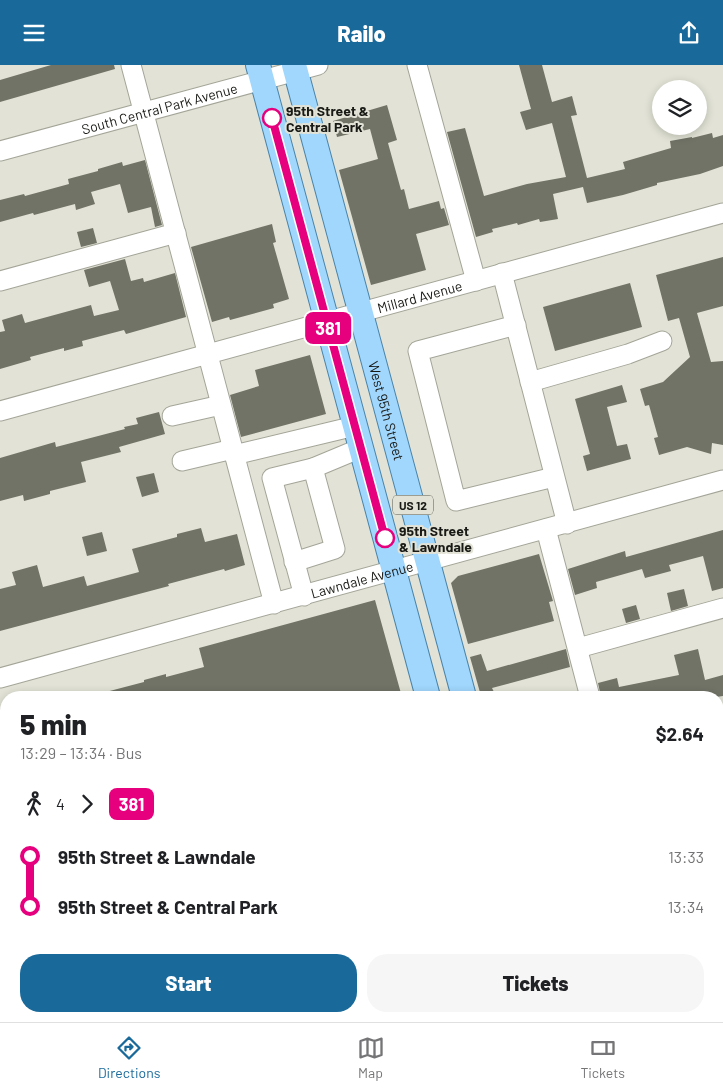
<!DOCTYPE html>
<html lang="en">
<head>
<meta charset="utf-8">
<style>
	:root { --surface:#fff; --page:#f6f6f6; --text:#202124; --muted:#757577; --line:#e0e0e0; --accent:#196a9b }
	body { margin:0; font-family:Barlow,sans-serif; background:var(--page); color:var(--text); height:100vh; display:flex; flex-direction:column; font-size:19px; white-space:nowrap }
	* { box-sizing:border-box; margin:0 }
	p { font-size:16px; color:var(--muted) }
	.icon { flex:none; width:28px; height:28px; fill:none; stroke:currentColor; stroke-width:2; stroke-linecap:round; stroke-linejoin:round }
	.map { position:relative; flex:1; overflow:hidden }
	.panel { position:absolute; left:0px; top:626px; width:724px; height:331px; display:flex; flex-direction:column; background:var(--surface); border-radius:20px 20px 0 0; box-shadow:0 2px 8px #0003 }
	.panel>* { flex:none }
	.badge { padding:0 10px; border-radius:8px; font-size:18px; line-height:32px }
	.buttons { position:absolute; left:652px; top:15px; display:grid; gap:10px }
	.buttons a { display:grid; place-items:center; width:55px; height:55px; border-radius:50%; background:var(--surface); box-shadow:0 2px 8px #0003; font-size:25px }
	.map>.badge { position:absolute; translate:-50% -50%; box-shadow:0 0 0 2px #fff }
	.legs { display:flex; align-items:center; gap:8px; height:55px; padding:0 20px; font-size:16px }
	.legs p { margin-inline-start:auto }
	.summary { display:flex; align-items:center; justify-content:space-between; height:85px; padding:0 20px }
	h1 { font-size:28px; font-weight:800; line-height:38px }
	.primary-button { display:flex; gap:10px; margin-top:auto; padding:10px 20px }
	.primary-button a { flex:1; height:58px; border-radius:20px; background:var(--accent); color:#fff; font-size:20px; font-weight:800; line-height:58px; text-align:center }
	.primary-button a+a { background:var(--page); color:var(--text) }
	ul { padding:0 20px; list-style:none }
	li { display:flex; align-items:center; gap:18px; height:50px; font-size:19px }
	li i { display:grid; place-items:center; width:8px; height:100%; margin:0 6px; background:currentColor }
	li i::after { content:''; width:12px; height:12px; margin:-6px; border:4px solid; border-radius:50%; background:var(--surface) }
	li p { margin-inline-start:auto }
	li:first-child i { background:linear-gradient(#0000 50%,currentColor 0) }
	li:last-child i { background:linear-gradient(currentColor 50%,#0000 0) }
	header { display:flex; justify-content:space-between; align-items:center; height:65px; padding:0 20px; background:var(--accent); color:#fff; font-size:22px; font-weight:800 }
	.tabs { display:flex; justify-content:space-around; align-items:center; height:70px; border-top:1px solid var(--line); background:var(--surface); font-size:14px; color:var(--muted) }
	.tabs a { display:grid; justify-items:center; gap:2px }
	.tabs .on { color:var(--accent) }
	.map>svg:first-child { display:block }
</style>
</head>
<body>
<header><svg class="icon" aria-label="menu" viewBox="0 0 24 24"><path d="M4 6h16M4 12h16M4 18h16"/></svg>Railo<svg class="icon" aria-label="share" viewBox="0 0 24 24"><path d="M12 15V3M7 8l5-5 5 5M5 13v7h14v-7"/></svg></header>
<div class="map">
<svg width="723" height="957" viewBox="0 0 723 957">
	<rect width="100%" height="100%" fill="#e2e3d6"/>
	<path fill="#727367" d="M51,0H114L115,4L0,37V15Z
		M519,0H542L552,37L572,31L577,50L571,51L587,113L625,104L623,97L671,83L670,76L692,72V73L712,68L713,73L723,70V101L700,109L657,118V120L623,130L587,138L583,122L553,129L558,154L540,157L539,154L518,160L517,158L492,164L493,167L476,172L447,67L465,63L484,131L527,119L566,112L552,58L526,65L520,47L531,44Z
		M387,40L397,75L388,78L401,125L404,124L409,144L439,136L441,144L444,143L449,160L416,169L426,205L371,220L339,105L378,94L370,64L337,72L333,56Z
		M145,95L162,160L155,162L151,142L128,148L120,119L91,127L95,139L76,145L75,139L34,150L33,148L0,157V135L24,129L25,131L69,119L68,114L98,106V104L122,97L123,101Z
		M272,159L276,177L273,178L289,234L273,239L274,243L230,255L229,252L212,257L191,182Z
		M93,163L97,178L81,182L77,167Z
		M723,192V241L697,248L711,297L723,296V380L712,378L711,389L687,382L659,390L654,373L658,372L649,340L645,341L640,324L663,317L690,292L679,253L668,256L656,210Z
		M125,194L131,216L143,213L144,217L175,208L186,252L126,269L124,265L82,276L83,281L64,286V283L30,292L31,295L0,304V267L5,266L2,255L22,249L25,258L91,240L94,251L119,245L110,216L89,222L84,205Z
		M630,218L642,262L555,286L543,242Z
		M310,290L326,349L241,372L230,330L259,321L255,305Z
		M622,320L627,337L607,342L617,381L627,379L631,394L587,406L583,391L590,389L575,334Z
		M159,347L165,369L119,382L121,387L81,397L86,417L50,426V429L24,436L23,430L0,436V393L55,377L56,382L125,364L124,362L138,359L136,353Z
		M154,408L159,427L142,432L136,412Z
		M201,463L205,477L237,469L245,500L225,506L224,504L168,519L169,521L0,566V524L16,520L12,507L37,500L43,522L84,511L87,521L139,507L132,484L177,472V469Z
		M723,465V523L712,526L703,491L669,500L671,506L645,513L642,504L596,517L597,523L575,530L568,504L625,486L626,492Z
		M102,467L107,486L87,491L82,472Z
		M539,489L553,536L549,537L554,556L468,579L451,518L458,511Z
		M684,524L688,541L671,546L667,528Z
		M375,535L402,632H103L102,628L144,617V615L166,609V612L204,602L199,583Z
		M636,540L640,554L626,558L622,544Z
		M566,584L570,602L492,623L494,627L481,631L470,592L481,589L487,606Z
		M698,584L705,615L723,610V631L716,632H601L598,618L617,613L619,622L679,610L674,590Z"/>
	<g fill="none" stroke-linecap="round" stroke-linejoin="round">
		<g stroke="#a4a598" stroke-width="21">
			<g id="minor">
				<path d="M131,0L274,539"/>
				<path d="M417,0L476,216"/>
				<path id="s1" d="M0,86L318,0"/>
				<path d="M502,208L567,459"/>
				<path d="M0,216L176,168"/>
				<path d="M516,260L418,286L456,436L554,412"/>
				<path d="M530,317L628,289L662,276"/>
				<path id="s2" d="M0,346L723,148"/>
				<path d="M172,351L221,340"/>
				<path d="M234,390L355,361"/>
				<path d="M182,396L233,384"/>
				<path d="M546,464L590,632"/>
				<path d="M294,497L335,484L313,403"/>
				<path d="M304,531L272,413L313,403L361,383"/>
				<path d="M578,583L723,543"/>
				<path id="s3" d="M0,613L723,415"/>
				<path d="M718,680L723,678"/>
				<path d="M718,810L723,808"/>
				<path d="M0,872L6,870"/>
				<path d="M0,942L4,957"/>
				<path d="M718,944L723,943"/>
				<path d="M413,951L414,957"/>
				<path d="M468,957L490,951"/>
				<path d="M672,957L693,951"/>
			</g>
		</g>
		<g stroke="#4984ab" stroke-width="26">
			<g id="major">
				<path d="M258,0L428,632"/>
				<path id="s4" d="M294,0L464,632"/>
				<path d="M513,951L515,957"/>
				<path d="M550,951L552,957"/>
			</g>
		</g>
		<use href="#minor" stroke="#fff" stroke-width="19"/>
		<use href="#major" stroke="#a1d7fd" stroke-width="24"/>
	</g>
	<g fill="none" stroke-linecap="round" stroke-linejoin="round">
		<g stroke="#fff" stroke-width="11">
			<path id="line-1" d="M272,53L385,473"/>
		</g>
		<use href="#line-1" stroke="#e6007e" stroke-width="8"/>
	</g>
	<g fill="#fff" stroke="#e6007e" stroke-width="2.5">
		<circle cx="272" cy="53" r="9"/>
		<circle cx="385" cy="473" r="9"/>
	</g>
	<g text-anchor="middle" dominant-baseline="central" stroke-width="4" stroke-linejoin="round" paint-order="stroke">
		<rect fill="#e2e3d6" stroke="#55564f" stroke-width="1" x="393" y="430.5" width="40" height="19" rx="4"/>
		<g font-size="12" font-weight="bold" fill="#191915">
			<text x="413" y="440">US 12</text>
		</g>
		<g font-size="14" fill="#191915" stroke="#e2e3d6">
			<text stroke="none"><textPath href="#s1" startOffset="165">South Central Park Avenue</textPath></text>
			<text stroke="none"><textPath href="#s2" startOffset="435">Millard Avenue</textPath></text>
			<text stroke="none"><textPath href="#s4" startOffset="358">West 95th Street</textPath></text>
			<text stroke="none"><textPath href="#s3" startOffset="375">Lawndale Avenue</textPath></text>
		</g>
		<g font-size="14" font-weight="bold" fill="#191915" stroke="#e2e3d6" text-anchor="start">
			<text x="286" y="45">95th Street &amp;<tspan x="286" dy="16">Central Park</tspan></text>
			<text x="399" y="465">95th Street<tspan x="399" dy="16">&amp; Lawndale</tspan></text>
		</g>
	</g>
</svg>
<div class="buttons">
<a><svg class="icon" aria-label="layers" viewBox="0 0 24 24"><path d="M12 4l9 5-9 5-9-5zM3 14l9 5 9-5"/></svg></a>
</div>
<b class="badge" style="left:328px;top:263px;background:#e6007e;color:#fff">381</b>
<section class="panel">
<div class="summary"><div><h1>5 min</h1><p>13:29 – 13:34 · Bus</p></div><b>$2.64</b></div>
<div class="legs"><svg class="icon" aria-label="walk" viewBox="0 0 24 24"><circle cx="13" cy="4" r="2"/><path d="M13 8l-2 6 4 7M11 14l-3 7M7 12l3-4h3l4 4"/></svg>4<svg class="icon" aria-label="forward" viewBox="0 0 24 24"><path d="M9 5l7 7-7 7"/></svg><b class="badge" style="background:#e6007e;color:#fff">381</b></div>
<ul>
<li><i style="color:#e6007e"></i><b>95th Street &amp; Lawndale</b><p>13:33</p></li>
<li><i style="color:#e6007e"></i><b>95th Street &amp; Central Park</b><p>13:34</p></li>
</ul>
<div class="primary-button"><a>Start</a><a>Tickets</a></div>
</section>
</div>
<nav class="tabs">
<a class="on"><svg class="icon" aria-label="directions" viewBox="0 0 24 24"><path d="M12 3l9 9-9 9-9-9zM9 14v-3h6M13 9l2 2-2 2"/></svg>Directions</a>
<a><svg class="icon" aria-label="map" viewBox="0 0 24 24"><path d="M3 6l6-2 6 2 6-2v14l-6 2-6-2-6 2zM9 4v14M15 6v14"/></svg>Map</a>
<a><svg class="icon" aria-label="tickets" viewBox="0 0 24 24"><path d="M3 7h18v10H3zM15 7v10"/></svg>Tickets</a>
</nav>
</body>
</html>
